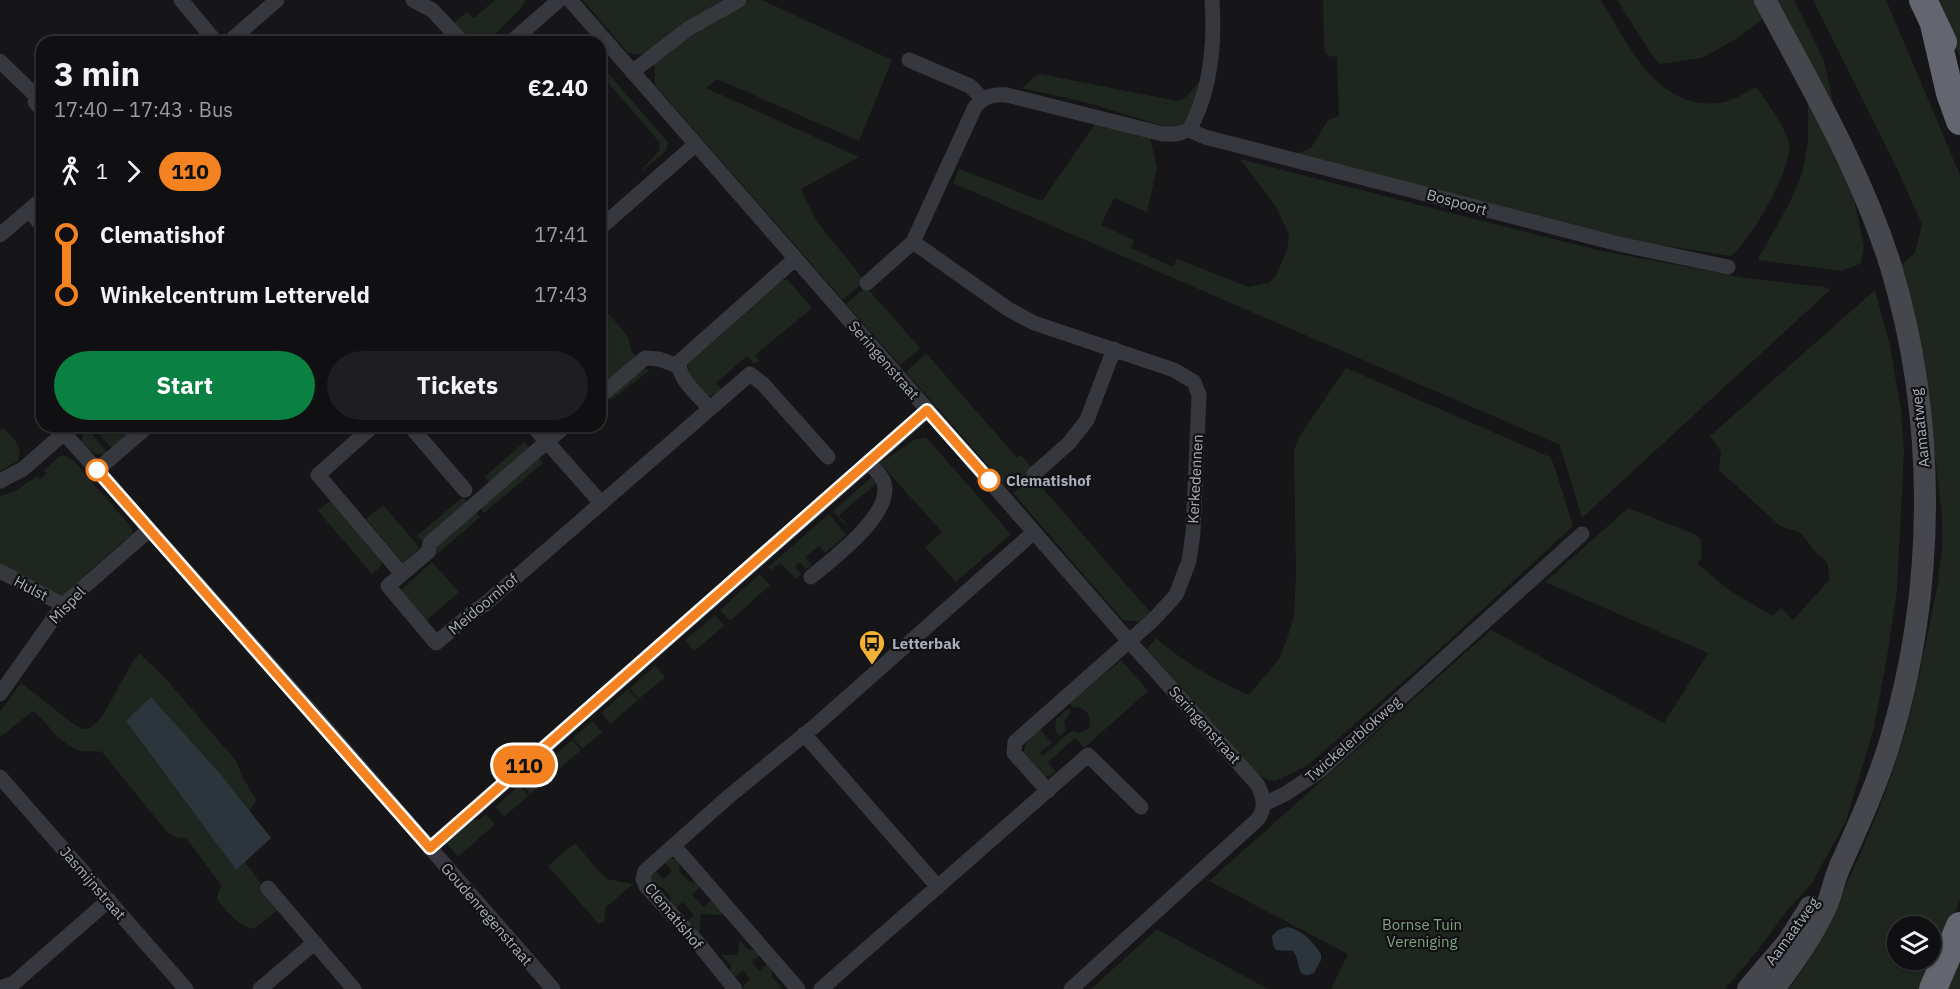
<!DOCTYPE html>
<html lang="en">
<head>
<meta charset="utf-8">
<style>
	:root { --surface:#101012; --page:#1e1e20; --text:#f1f3f6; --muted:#9c9d9f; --line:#303032; --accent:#0b8043 }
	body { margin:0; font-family:"IBM Plex Sans",sans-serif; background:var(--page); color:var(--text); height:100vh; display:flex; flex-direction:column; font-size:22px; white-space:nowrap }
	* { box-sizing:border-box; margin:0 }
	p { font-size:20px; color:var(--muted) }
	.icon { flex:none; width:33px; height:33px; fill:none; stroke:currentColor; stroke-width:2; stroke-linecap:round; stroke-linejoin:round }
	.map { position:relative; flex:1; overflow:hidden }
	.side { position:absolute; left:36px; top:36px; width:570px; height:396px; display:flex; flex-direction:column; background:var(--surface); border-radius:18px; box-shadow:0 2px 4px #0004,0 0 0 2px var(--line) }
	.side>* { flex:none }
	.badge { padding:0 12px; border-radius:20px; font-size:21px; line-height:39px }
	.buttons { position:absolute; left:1887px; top:916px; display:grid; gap:12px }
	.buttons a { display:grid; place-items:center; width:54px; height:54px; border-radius:50%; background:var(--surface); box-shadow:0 2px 4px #0004,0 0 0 2px var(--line); font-size:30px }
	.map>.badge { position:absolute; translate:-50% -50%; box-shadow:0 0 0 3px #fff }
	.legs { display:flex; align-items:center; gap:9px; height:66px; padding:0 18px; font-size:20px }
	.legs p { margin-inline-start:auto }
	.overview { display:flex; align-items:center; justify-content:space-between; height:102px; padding:0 18px }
	h1 { font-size:33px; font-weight:700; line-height:45px }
	.cta { display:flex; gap:12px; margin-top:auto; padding:12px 18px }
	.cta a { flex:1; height:69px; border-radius:36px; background:var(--accent); color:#fff; font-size:24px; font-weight:700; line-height:69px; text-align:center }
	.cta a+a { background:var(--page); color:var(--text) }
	ul { padding:0 18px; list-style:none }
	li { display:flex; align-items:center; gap:21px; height:60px; font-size:22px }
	li i { display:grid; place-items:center; width:9px; height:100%; margin:0 8px; background:currentColor }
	li i::after { content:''; width:15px; height:15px; margin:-8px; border:4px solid; border-radius:50%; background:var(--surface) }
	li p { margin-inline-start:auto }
	li:first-child i { background:linear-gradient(#0000 50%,currentColor 0) }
	li:last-child i { background:linear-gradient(currentColor 50%,#0000 0) }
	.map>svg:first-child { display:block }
</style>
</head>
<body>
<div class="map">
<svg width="1960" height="989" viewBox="0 0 1960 989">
	<rect width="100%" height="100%" fill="#161618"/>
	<path fill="#1e261f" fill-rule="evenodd" d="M495,0H526L521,8L488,42H471L454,23L467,12L474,18Z
		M583,0H728L648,55L628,53Z
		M750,0H762L892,60L859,141L717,79L706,88L859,157L801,189L817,222L865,281L843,300L655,85L654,63L709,23Z
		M1323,0H1601C1629,45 1656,109 1718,103C1732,102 1744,93 1756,87C1766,100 1785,127 1789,143C1794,167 1750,241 1731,256L1624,239L1293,155L1311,148L1328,120L1339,116L1337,57C1329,56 1325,56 1324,47Z
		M1617,0H1794L1824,61L1864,246L1861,263L1853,267L1841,271L1759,260V257L1789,204L1802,174L1808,141V71L1767,16L1734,40L1702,58L1659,64L1648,49Z
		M1813,0H1886L1960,175V900L1922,989H1789C1814,956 1831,919 1848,881C1870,834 1889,786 1904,736C1918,686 1927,635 1938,584C1938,572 1941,560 1942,548C1944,521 1939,492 1936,465C1930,398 1923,331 1900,266L1915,253L1922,224L1899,173ZM1898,927H1930V960H1898Z
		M1933,0H1960V57Z
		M600,64L668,142L666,151L643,170L642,169L659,151L660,143L600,73Z
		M1041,74L1177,101L1186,97L1200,81L1197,98L1187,122L1173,129L1088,103L1022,88L1035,76Z
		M1095,124L1150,137L1157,168L1147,212L1114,198L1101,225L1134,240L1131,248L1173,267L1177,259L1249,287L1269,283L1275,277L1287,250L1289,234L1276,207L1240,159L1597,250L1745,278L1825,287L1830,290L1582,518L1560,445L953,183L959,169L1042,201Z
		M783,280H788L812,308L755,355L759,360L754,364L747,356L716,383L723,391L716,396L706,395L689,375L688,364Z
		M866,287L920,348L900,365L846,304Z
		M1875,290L1890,346L1901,411L1904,451L1897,590L1888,651L1874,728L1846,821L1812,883L1785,913L1759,949L1725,989H1331L1348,954L1209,881L1491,630L1664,723L1708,653L1545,582L1628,508L1695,534L1701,540L1702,558L1697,563L1726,588L1772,616L1781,608L1793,620L1830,579L1827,562L1817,554L1801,533L1780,526L1719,470L1721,452L1710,436Z
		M609,314L628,337L631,350L636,356L600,387V322Z
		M926,353L1017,458L1021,455L1033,469L1009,490L906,372Z
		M641,368L650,370L611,400L608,397Z
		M1346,368L1550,457L1554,465L1573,526L1431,657L1308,765L1276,781L1269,780L1256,774L1147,649L1156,638C1186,664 1212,678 1249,695L1279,659L1287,639L1294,616L1296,574L1294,450L1299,437Z
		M92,426H139L112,449Z
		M86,427L108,453C96,458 90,450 82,442L83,429Z
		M4,428C13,438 24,447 18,461L0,471V429L1,430Z
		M926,437L1011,534L956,582L925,547L942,532L880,463L914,440Z
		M524,442L530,448L490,483L485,477Z
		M60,456H66L74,461L132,528L131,530L135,535L129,541L126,539L68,590V594L61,596L46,590V587L0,563V496L15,491L37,476L40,479L47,473L44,470Z
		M538,457L543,463L484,513L480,508Z
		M873,476L878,482L839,515L846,524L845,525L833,511Z
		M1032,476L1150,612V615L1142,622L1123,620L1013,493Z
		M463,497L467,502L422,541L417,536Z
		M330,501L382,561L381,566L372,574L318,511Z
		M383,505L420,548L403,563L366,519Z
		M475,512L480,517L435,556L430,551Z
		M829,514L846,535L825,553L819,546L805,557L812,565L806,569L800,562L795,566L801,574L796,579L780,563L771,570L768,567Z
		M432,562L459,592L426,621L400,591Z
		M760,574L770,585L730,621L720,610Z
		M715,615L724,626L694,651L685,640Z
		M140,654L167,680L237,762L242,776L256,800L250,811L152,698L126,721L236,870L245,862L279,909L254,929C239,926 226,911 217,899L219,890L222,886L187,839L175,837L167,832L102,752C94,750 86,753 78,750C60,744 47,722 33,711L0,737V712L21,683L75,725L83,729H89L101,718L135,658Z
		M1121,660L1148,691L1084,748L1075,738L1048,762L1056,772L1050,776H1044C1023,755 1014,752 1040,729L1052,743L1040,753L1043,756L1068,733L1073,731L1079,733L1089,728C1092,718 1088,711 1079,707L1074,708L1069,703Z
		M655,666L665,677L639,699L630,688Z
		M628,689L638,700L610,724L601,713Z
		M1068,709L1071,712L1064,721L1066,731L1059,736L1055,729L1056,719Z
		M592,721L602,732L582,749L573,738Z
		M572,740L581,750L559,769L550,759Z
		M540,772L547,780L530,794L521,783L529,776L532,779Z
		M520,785L528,796L504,817L495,807Z
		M486,814L495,824L458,857L447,844L449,841L473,820H480Z
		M575,843L606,879L633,884L606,907L604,921L599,924L548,866Z
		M669,858L676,859L680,863L679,871L689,881L696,882L699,885V888L692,894L703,907L710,901H713L722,911V915L701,914L699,935L687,921L694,915L683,902L676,908L671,905V897L662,887L653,886L650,881V875L656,871L663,879L672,871L665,863Z
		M1157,929L1268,989H1091Z
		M739,940L748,949L756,950L759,953L758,956L752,962L759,971L766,965H770L772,968V977L782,989H744L743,986L750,979L743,970L736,976H732L730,973L731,965L721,955H738Z
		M1960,956V989H1945Z"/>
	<path fill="#2c353c" d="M151,697L222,776L271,838L236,870L126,721Z
		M1287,927C1303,930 1312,941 1321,954V960L1314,973L1308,975L1302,974C1297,966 1299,959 1293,951L1276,950L1273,945L1272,936L1278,930Z"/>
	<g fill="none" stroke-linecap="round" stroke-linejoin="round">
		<path stroke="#37383d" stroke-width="15" d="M181,0L216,42
			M413,0L432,10L462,42
			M570,0L1129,641L1257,784C1264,797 1266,807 1258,819L1071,989
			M229,42L277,0
			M511,42L559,0
			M909,60L970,86L983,99
			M0,61L39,99L35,102L42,110
			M632,72L688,29L739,0
			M1189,130L1205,137L1619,244L1728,267
			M29,210L42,226
			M600,228L696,144
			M0,235L42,199
			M913,242L1008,309L1034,323L1174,370L1194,382L1199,395L1193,533L1189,561L1176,595L1153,620L1015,742L1014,753L1048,791
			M867,283L913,242L975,107C985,96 993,94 1007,95L1163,134H1177L1189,130C1211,91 1215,44 1212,0
			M600,396L645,358L659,359L678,366
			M709,408C700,396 675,377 680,361L795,259
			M373,426L318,475L402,574L388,586L436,643L473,612L484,605L750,374L763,384L828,457
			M410,426L465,490
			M533,426L601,503
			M64,433L325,727L553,989
			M97,470L148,426
			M1034,474L1069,443L1087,420L1114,349
			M0,481L23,469L72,426
			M0,571L63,605
			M402,574L428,552L430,543L565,426
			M811,577C832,559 897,512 883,480C880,474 873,467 868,462
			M0,694L63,605L149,530
			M804,734L938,887
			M0,777L186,989
			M1264,804L1285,794L1320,771L1582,534
			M674,846L798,989
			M430,848L928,410
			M268,888L354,989
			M0,988L14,983L109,900
			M260,989L314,943
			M735,989L698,943L646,886L643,879L645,871L727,798L816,725L1034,532
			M821,989L1088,755L1141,807"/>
		<path stroke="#45474d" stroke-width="22" d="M1765,0C1811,87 1862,173 1891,267C1937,420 1936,589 1890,742C1877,784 1859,824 1841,864C1834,878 1832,895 1825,909C1811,938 1793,963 1774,989
			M1748,989L1788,942L1810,907"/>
		<path stroke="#63666e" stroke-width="28" d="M1923,0L1943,42
			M1934,24L1950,93L1960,121
			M1933,989L1960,926"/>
	</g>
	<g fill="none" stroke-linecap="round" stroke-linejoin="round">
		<g stroke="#fff" stroke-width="14">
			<path id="line-1" d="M97,470L430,848L927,410L989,480"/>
		</g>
		<use href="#line-1" stroke="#f58220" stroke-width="9"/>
	</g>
	<defs>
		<g id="bus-pin" transform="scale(1.35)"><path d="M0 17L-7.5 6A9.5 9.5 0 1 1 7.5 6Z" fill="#f2b134" stroke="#111113"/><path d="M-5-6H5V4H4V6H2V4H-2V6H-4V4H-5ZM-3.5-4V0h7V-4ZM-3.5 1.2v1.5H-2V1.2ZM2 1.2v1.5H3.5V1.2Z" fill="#111"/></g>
	</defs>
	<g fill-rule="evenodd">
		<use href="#bus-pin" x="872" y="643"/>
	</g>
	<g fill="#fff" stroke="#f58220" stroke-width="3">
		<circle cx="97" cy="470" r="10"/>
		<circle cx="989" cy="480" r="10"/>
	</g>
	<g text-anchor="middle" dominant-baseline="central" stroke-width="4.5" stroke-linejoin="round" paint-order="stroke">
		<g font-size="15" fill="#a8adb8" stroke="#111113">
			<text transform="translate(1457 202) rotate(15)">Bospoort</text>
			<text transform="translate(884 360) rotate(49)">Seringenstraat</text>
			<text transform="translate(1920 428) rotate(-96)">Aamaatweg</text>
			<text transform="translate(1195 479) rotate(-87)">Kerkedennen</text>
			<text transform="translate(31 588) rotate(28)">Hulst</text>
			<text transform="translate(483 604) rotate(-40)">Meidoornhof</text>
			<text transform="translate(67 605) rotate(-46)">Mispel</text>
			<text transform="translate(1205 725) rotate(48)">Seringenstraat</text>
			<text transform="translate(1353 739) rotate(-41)">Twickelerblokweg</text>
			<text transform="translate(93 883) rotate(49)">Jasmijnstraat</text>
			<text transform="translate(487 914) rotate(49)">Goudenregenstraat</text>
			<text transform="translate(674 916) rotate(50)">Clematishof</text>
			<text transform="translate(1792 931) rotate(-54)">Aamaatweg</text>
		</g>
		<g font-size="15" font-weight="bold" fill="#a8adb8" stroke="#111113" text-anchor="start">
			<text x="1006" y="480">Clematishof</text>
		</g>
		<g font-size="15" font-weight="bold" fill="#a8adb8" stroke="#111113" text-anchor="start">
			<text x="892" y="643">Letterbak</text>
		</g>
		<g font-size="15" fill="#7fa381" stroke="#111113">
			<text x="1422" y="924">Bornse Tuin<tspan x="1422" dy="17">Vereniging</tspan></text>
		</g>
	</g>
</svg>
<div class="buttons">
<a><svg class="icon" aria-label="layers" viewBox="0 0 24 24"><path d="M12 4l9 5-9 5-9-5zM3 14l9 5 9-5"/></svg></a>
</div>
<b class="badge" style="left:524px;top:765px;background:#f58220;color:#111">110</b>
<section class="side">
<div class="overview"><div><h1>3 min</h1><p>17:40 – 17:43 · Bus</p></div><b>€2.40</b></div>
<div class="legs"><svg class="icon" aria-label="walk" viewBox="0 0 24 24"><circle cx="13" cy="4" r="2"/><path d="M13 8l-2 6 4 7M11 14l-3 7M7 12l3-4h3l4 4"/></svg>1<svg class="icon" aria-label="forward" viewBox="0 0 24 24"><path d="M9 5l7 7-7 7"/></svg><b class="badge" style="background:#f58220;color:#111">110</b></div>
<ul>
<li><i style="color:#f58220"></i><b>Clematishof</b><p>17:41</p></li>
<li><i style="color:#f58220"></i><b>Winkelcentrum Letterveld</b><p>17:43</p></li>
</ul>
<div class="cta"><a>Start</a><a>Tickets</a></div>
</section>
</div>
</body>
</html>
